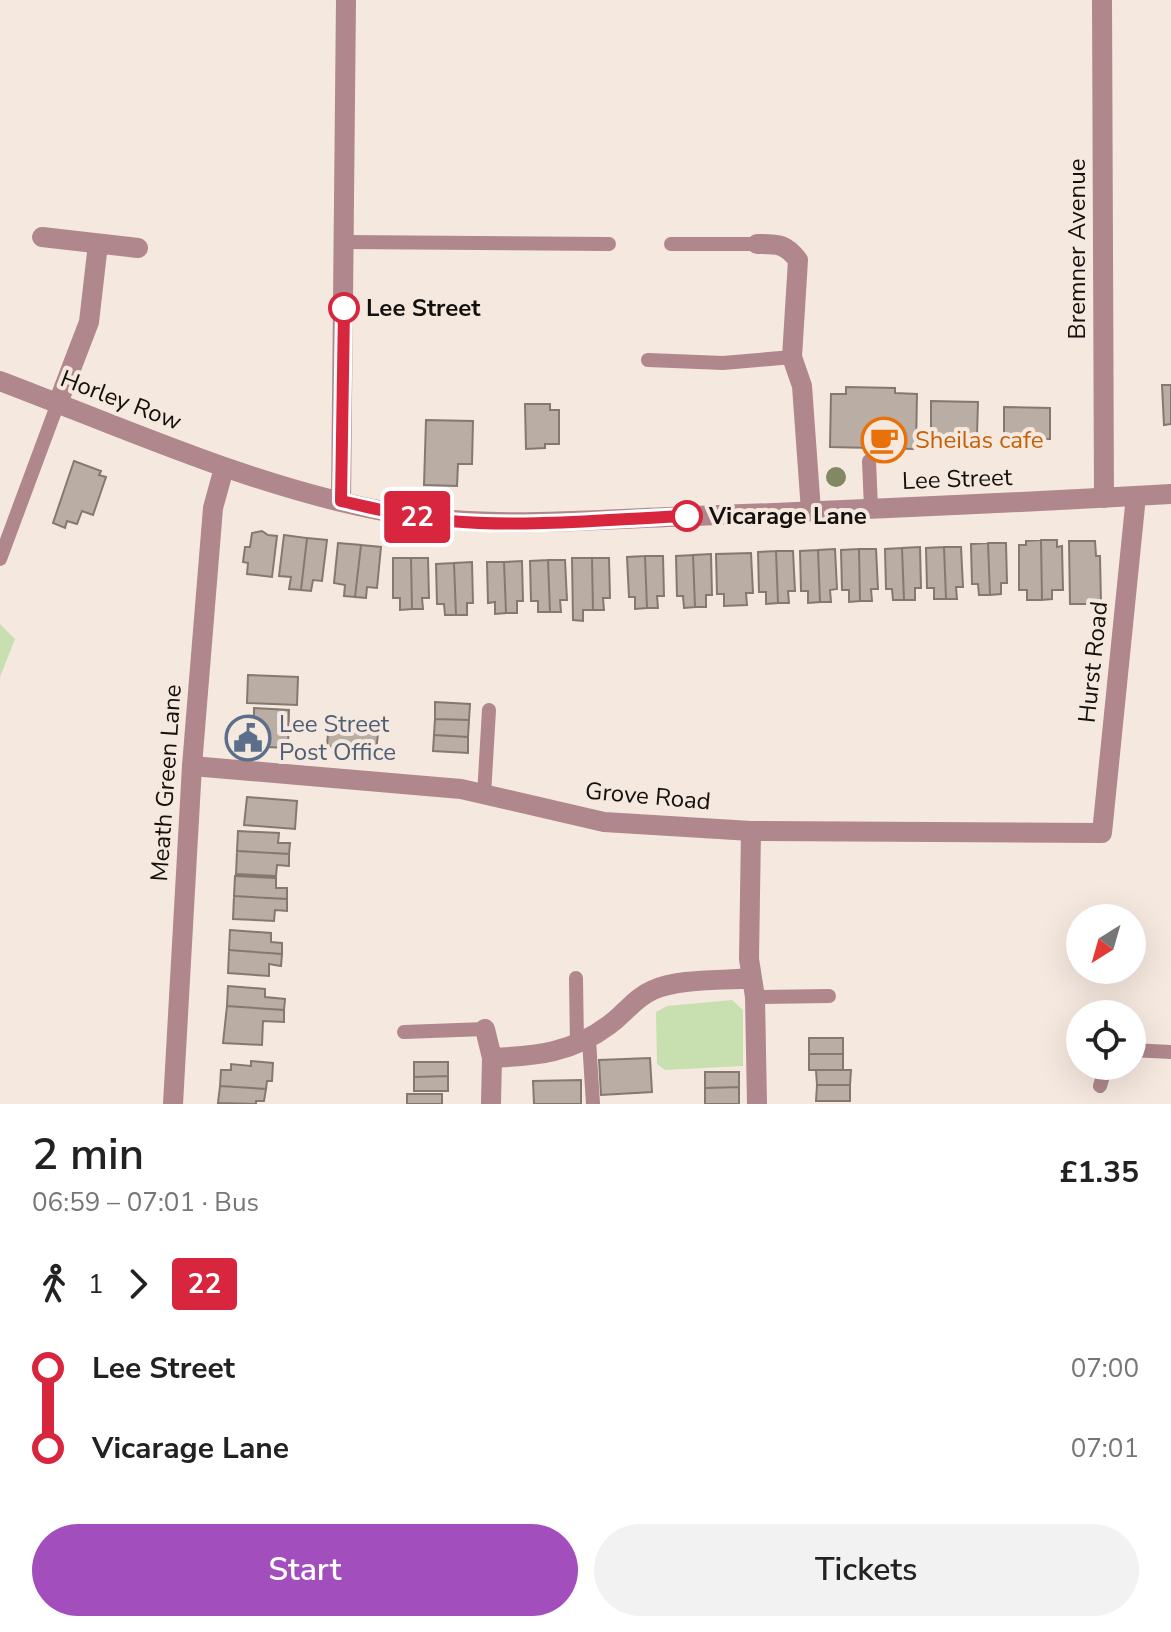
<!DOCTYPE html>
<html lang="en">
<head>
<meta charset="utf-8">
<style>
	:root { --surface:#fff; --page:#f2f2f2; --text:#222; --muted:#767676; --accent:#a34ebd }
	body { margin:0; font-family:"Nunito Sans",sans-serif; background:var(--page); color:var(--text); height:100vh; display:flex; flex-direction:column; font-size:30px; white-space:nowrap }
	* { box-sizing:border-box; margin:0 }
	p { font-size:26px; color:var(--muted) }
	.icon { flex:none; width:44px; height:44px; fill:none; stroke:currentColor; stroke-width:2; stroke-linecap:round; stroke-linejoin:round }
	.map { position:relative; height:1104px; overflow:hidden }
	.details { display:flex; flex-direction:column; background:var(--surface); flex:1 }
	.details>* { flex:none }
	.badge { padding:0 16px; border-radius:6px; font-size:28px; line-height:52px }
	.needle { width:52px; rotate:217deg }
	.buttons { position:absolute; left:1066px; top:904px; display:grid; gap:16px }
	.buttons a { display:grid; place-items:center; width:80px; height:80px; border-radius:50%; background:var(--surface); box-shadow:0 8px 32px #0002; font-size:40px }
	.map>.badge { position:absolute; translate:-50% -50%; box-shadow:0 0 0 4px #fff }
	.legs { display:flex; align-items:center; gap:12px; height:88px; padding:0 32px; font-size:26px }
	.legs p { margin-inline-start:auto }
	.head { display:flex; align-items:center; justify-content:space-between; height:136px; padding:0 32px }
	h1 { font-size:44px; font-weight:600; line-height:60px }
	.button { display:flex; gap:16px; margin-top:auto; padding:16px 32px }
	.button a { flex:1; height:92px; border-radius:48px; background:var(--accent); color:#fff; font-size:32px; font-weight:600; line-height:92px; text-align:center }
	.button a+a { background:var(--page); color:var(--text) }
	ul { padding:0 32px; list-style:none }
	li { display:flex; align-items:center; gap:28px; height:80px; font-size:30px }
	li i { display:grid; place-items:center; width:12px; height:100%; margin:0 10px; background:currentColor }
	li i::after { content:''; width:20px; height:20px; margin:-10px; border:6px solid; border-radius:50%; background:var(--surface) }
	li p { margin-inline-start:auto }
	li:first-child i { background:linear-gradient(#0000 50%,currentColor 0) }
	li:last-child i { background:linear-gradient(currentColor 50%,#0000 0) }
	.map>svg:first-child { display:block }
</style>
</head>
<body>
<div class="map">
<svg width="1171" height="1104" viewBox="0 0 1171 1104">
	<rect width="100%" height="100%" fill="#f5e8df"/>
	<path fill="#c8e0af" d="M0,624L15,639L0,677Z
		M732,1000L743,1010V1066L665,1070L657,1064L656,1012L667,1006Z"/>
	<path fill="#b9ada4" stroke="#847971" stroke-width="2" d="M1162,385H1171V424L1164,425Z
		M846,387L895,388V393L917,394L916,449L830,447L831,394H846Z
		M931,401L978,402L977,435L931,438Z
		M525,404H550V410H559V444H545V448L526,449Z
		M1004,407L1050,408V439L1004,438Z
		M426,420L473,421L472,464H458L457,486L424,485Z
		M74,461L101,471L99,475L106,477L93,515L82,511L77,524L67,521L65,528L53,523Z
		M262,531L268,535L277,536L272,577L247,574L248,563L243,562L245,547H250L252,533Z
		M284,535L307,538L301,590L289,589L291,577L279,576Z
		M307,538L327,540L322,581L313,580L311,591L301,590Z
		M1041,540L1042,600H1027V590H1019V545H1026V541Z
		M1041,540H1057V547L1062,546L1063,590H1052V599L1042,600Z
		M1069,541H1095L1096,556H1100L1101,604H1070Z
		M338,543L361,545L355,597L344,596L345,585L334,583Z
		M988,543L990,595H979L978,584H972L971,544Z
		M988,543H1006L1007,583H1001V594L990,595Z
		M361,545L381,547L377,588L367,587L366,598L355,597Z
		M920,547L921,588H915V600H904L902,548Z
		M944,547L946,599H934V588H927L926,548Z
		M944,547H961L963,587H956L957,599H946Z
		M902,548L904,600H893L892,589H886L885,549Z
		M835,549L837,589L830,590L831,602H820L818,550Z
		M859,549L860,601L849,602V590H842L841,550Z
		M859,549H876L878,589H871L872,601H860Z
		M818,550L820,602L808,603V591H801L800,551Z
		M776,551L778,603L766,604V592H759L758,552Z
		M776,551H793L795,591H788L789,603H778Z
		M751,553L753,593H746L747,605L724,606V594H717L716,554Z
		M711,554L712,595H706V607H695L693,555Z
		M693,555L695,607L684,608L683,596H677L676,556Z
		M645,556L647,608L635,609V597H629L627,557Z
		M645,556H663L664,596H657L658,608H647Z
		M393,558H411L412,609L400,610V598H393Z
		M411,558H428L429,598H422L423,609H412Z
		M572,558H592L593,610H583V621L573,620Z
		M592,558H609L610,598H603L604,610H593Z
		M548,560L550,612H538V601H531L530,561Z
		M548,560H565L567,600H560L561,612H550Z
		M522,561L523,601H517V613H506L504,562Z
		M472,562L473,603H467V615H456L454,563Z
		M487,562H504L506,613L495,614V602L488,603Z
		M454,563L456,615H445L444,604H437L436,564Z
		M248,675L298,677L297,705L247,703Z
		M435,702L470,704L469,720L435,719Z
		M254,708L289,710L288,748L243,746L244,724H254Z
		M435,719L469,720L468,737L434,735Z
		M329,721L379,725L376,751L327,746Z
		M434,735L468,737V753L433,751Z
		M247,797L297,801L295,829L244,825Z
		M238,831L279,833L278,843H290L289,854L237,851Z
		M237,851L289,854V866L277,865L276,876L236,874Z
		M235,876L276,878V888H287V899L234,896Z
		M234,896L287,899V911L275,910L274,921L233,919Z
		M230,930L271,933V942L282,943V954L229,950Z
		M229,950L282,954L281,966L269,964V976L228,973Z
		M228,986L265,989V997L285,999L284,1010L227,1006Z
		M227,1006L284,1010V1022L263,1021L262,1045L223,1043Z
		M809,1038H843V1054H809Z
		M809,1054H843V1070H809Z
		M650,1058L652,1092L601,1095L599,1060Z
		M251,1061L273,1063L272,1081H267L266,1089L220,1086L221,1070H231V1064L251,1066Z
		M414,1062H448V1076L414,1077Z
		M816,1070H851L850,1085H817Z
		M705,1072H739V1087L705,1088Z
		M448,1076V1091H414V1077Z
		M581,1080V1104H534L533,1081Z
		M817,1085H850V1101H816Z
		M220,1086L266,1089L264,1101H256V1104L218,1103Z
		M739,1087V1104H705V1088Z
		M407,1094H442V1104H407Z"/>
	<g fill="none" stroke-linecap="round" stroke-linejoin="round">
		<path stroke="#af878c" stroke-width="14" d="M345,242L609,244
			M671,244H757
			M648,360L723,363L792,357
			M869,461L871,508
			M0,559L58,403
			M484,795L489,710
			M576,978L577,1045
			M755,997L829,996
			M404,1032L485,1029
			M589,1040L593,1104
			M1132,1050L1171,1052
			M1100,1086L1106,1066"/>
		<path stroke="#af878c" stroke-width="20" d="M1102,0L1104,498
			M42,237L138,248
			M757,244C777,244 785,243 798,260L792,357L802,386L811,511
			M58,403L89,322L98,244
			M192,766L461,789L604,822L751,831L1102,833L1136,496
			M751,831L749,959L755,997L757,1104
			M485,1029L492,1058L491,1103
			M492,1058C536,1056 572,1053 609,1025C625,1014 634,998 653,990C679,978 723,981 752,978"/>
		<path stroke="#af878c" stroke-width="20" d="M0,381C127,429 260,490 394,513C493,530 595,519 695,516C854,510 1012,503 1171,494
			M341,501L346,0
			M173,1104L192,766L213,508L224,468"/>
	</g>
	<circle fill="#828864" cx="836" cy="477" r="10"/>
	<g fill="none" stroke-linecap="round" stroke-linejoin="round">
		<g stroke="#fff" stroke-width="18">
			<path id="line-1" d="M344,308L341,501C376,509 412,518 449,521C527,528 609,519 687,516"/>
		</g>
		<use href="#line-1" stroke="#d7263d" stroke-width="12"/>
	</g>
	<defs>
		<g id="cafe-ring" transform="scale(2.3)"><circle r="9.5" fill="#f5e8df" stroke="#e8710a" stroke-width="1.5"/><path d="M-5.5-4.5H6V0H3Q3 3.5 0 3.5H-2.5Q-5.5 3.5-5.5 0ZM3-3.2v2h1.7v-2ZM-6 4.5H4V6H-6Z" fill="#e8710a"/></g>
		<g id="civic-ring" transform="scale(2.3)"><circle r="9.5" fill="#f5e8df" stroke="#5c6f8a" stroke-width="1.5"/><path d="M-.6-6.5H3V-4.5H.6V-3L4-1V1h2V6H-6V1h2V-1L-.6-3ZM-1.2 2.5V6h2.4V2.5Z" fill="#5c6f8a"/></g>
	</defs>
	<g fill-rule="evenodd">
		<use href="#cafe-ring" x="884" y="440"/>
		<use href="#civic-ring" x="248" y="738"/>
	</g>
	<g fill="#fff" stroke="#d7263d" stroke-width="4">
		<circle cx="344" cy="308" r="14"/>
		<circle cx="687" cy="516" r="14"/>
	</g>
	<g text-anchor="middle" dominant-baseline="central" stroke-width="8" stroke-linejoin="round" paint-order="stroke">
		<g font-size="24" fill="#14100d" stroke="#f5e8df">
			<text transform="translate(1077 249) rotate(-90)">Bremner Avenue</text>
			<text transform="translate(121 400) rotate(21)">Horley Row</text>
			<text transform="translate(957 479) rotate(-2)">Lee Street</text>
			<text transform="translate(1093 662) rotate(-84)">Hurst Road</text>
			<text transform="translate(166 783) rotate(-86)">Meath Green Lane</text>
			<text transform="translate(648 796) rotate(5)">Grove Road</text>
		</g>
		<g font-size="24" font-weight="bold" fill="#14100d" stroke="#f5e8df" text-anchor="start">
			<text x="366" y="308">Lee Street</text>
			<text x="709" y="516">Vicarage Lane</text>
		</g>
		<g font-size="24" fill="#c56008" stroke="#f5e8df" text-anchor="start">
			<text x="915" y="440">Sheilas cafe</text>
		</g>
		<g font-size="24" fill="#4e5e75" stroke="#f5e8df" text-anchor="start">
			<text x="279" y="724">Lee Street<tspan x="279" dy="28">Post Office</tspan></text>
		</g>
	</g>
</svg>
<div class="buttons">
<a><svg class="needle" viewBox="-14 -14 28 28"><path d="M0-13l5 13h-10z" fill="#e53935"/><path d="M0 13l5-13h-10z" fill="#767676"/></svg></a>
<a><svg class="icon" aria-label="locate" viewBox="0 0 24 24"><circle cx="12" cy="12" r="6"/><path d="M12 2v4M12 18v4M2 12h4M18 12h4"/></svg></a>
</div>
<b class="badge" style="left:417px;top:517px;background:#d7263d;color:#fff">22</b>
</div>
<section class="details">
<div class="head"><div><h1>2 min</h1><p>06:59 – 07:01 · Bus</p></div><b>£1.35</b></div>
<div class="legs"><svg class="icon" aria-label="walk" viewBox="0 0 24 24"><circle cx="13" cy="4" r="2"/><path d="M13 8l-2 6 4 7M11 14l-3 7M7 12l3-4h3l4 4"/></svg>1<svg class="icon" aria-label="forward" viewBox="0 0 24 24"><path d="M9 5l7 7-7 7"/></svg><b class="badge" style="background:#d7263d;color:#fff">22</b></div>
<ul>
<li><i style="color:#d7263d"></i><b>Lee Street</b><p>07:00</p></li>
<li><i style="color:#d7263d"></i><b>Vicarage Lane</b><p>07:01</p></li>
</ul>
<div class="button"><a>Start</a><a>Tickets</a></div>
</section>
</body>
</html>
